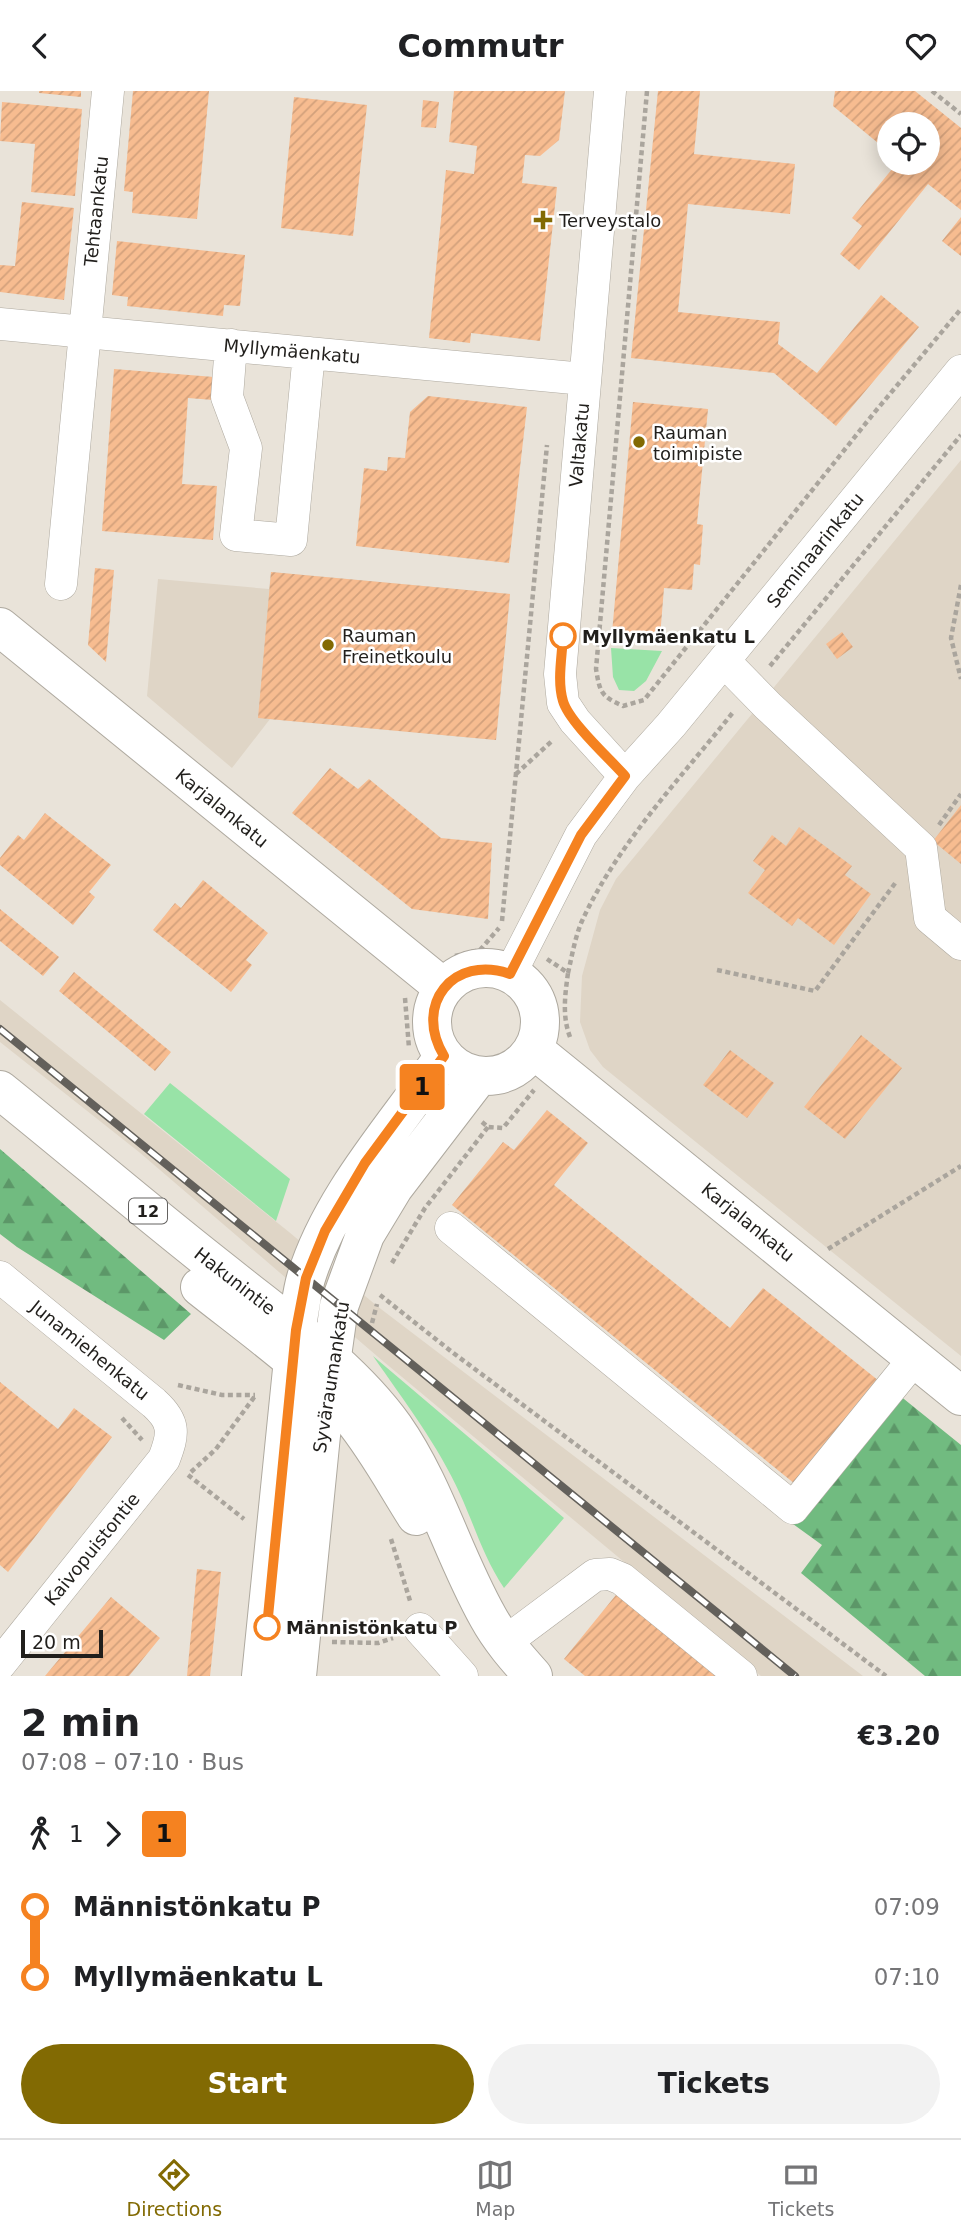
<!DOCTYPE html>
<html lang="en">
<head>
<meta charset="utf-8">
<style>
	:root { --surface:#fff; --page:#f2f2f2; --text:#202124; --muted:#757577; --line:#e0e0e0; --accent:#826a03 }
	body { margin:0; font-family:"DejaVu Sans",sans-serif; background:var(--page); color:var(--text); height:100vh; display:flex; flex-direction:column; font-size:26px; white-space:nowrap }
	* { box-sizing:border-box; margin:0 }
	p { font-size:23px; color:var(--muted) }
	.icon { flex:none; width:38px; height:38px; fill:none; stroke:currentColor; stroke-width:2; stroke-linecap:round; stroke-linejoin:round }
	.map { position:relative; height:1585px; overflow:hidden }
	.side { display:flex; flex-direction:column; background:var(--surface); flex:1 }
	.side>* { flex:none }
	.badge { padding:0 14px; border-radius:5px; font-size:24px; line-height:46px }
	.controls { position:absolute; left:877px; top:21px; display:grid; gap:14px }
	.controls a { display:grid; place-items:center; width:63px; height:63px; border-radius:50%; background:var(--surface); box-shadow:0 4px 18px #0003; font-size:35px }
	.scale { position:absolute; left:21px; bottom:18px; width:82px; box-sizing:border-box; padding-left:7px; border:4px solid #211f1c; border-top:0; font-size:19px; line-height:24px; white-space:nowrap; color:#211f1c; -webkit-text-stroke:5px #fff; paint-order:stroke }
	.map>.badge { position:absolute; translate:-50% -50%; box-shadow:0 0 0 4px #fff }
	.legs { display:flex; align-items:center; gap:10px; height:77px; padding:0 21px; font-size:23px }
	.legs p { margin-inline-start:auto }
	.head { display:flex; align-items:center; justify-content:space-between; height:119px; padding:0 21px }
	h1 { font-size:38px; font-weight:600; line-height:52px }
	.action { display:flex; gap:14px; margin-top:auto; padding:14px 21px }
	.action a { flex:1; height:80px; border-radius:42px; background:var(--accent); color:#fff; font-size:28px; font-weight:600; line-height:80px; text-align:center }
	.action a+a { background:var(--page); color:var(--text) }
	ul { padding:0 21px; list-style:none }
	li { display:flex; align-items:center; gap:24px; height:70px; font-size:26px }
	li i { display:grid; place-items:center; width:10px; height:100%; margin:0 9px; background:currentColor }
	li i::after { content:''; width:18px; height:18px; margin:-9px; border:5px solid; border-radius:50%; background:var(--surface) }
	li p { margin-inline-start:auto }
	li:first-child i { background:linear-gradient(#0000 50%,currentColor 0) }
	li:last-child i { background:linear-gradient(currentColor 50%,#0000 0) }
	header { display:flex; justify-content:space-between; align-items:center; height:91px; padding:0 21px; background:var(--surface); font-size:32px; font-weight:600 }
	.dock { display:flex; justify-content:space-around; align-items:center; height:98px; border-top:2px solid var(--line); background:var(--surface); font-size:19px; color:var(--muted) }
	.dock a { display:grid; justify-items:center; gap:4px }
	.dock .selected { color:var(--accent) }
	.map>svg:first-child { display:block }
</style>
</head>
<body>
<header><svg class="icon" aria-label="back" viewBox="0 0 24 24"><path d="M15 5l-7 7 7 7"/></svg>Commutr<svg class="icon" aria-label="heart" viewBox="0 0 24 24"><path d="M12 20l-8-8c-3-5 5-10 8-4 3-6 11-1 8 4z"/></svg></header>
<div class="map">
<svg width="961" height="1585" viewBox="0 0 961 1585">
	<defs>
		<pattern id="forest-firs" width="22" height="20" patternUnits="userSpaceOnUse" patternTransform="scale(1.75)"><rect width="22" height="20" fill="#71bb80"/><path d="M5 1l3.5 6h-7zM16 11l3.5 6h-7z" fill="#5c9768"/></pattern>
		<pattern id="building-hatch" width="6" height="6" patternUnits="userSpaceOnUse" patternTransform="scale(1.75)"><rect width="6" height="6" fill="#f7bc90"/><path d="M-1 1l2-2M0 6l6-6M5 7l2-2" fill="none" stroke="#d3a17c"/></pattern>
	</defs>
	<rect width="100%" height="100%" fill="#e9e3d9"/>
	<path fill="#dfd5c6" d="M961,369V1265L603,976L590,959L580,931L582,885L600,819L616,788Z
		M271,481L510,503L496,649L270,628L232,677L147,605L158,488L269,498Z
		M0,909L289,1141L377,1215L863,1585H761L384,1271L139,1061L0,951Z"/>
	<path fill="#98e3a7" d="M611,557L662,560L646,590L634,600L619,599L613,586Z
		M170,992L290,1088L276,1130L144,1023Z
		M373,1265L564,1427L504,1497C484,1467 475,1436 460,1403C438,1354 404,1310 373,1265Z"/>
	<path fill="url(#forest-firs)" d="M0,1058L191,1223L164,1249L17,1156L0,1143Z
		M899,1304L961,1354V1585H925L801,1482L822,1454L793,1433Z"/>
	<path fill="url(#building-hatch)" d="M39,0H81V6L39,2Z
		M133,0H209L197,128L132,122L133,101L124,100Z
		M454,0H565L559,49L540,65L525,64L522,92L557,96L540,250L471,242L470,252L429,247L446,79L474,83L477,55L449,51Z
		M658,0H700L694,63L795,73L790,123L688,113L678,221L780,231L778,253L817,282L881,204L919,236L836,335L774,282L631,267Z
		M835,0H915L961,37V119L928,93L859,179L840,163L862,135L852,127L897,72H928V33H889V61L833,15Z
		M294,6L367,14L353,145L281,137Z
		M423,9L439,11L436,37L421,36Z
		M2,11L82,18L75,105L31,101L35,53L0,50Z
		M22,111L74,117L64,209L0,201V174L15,175Z
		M961,126V165L942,150Z
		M117,150L245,164L240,215L224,214L223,225L127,215L128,206L112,204Z
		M114,278L214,286L213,309L188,307L182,393L217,395L213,449L102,440Z
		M428,305L527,316L509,472L356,455L364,377L387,380L388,366L405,367L410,321Z
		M633,311L708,318L697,433L703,434L700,474L694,473L692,499L664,497L660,546L612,542Z
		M95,477L114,479L106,571L88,554Z
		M271,481L510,503L496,649L258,627Z
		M842,541L853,556L837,568L826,553Z
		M330,677L358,698L369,688L441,747L492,752L488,828L412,818L292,722Z
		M961,714V773L933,750Z
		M45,722L111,774L89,801L95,806L73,834L0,774V767L18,744L24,749Z
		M799,736L852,775L845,784L871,803L834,854L798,827L792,835L748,802L765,779L753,770L772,744L786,755Z
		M203,789L268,842L246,869L252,874L231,901L153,839L175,812L181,817Z
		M0,818L59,866L43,885L0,850Z
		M74,881L171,961L155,980L59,900Z
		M861,944L902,977L845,1048L804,1016Z
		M730,959L774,992L747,1027L703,994Z
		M547,1019L588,1052L554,1094L730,1237L763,1197L879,1290L795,1393L452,1114L503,1051L514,1059Z
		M0,1291L58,1338L74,1317L112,1346L8,1481L0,1474Z
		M197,1478L221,1481L210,1585H187Z
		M620,1499L726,1585H585L564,1568Z
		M111,1506L160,1547L129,1585H45Z"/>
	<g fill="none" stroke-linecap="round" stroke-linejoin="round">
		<g stroke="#aea99f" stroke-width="33">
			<path id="minor" d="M610,0L560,583L563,612L575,630L625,685
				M0,233L584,288
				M231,254L227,306L246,357L236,444L291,449L309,262
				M61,493L108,0
				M724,570L768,615L921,757L930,827L961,853
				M510,883L581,744L625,685L671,634L961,280
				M451,1137L793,1417L915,1267
				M0,1186L154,1312C175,1331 174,1342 164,1368L0,1573
				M420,1538L462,1585
				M504,1552L595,1484L610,1483L622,1488L741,1585"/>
		</g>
		<g stroke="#aea99f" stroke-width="40">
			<path id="major" d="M0,536L444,897
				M432 931a54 54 0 1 1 108 0a54 54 0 1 1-108 0Z
				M533,958L961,1305
				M261,1585L296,1239C300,1222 301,1204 306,1187C331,1105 396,1035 444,965
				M297,1585L321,1344L339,1215L365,1144L394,1096L479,985"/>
		</g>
		<g stroke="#aea99f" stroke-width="40">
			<path id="highway" d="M0,999C76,1060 149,1123 226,1183C283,1229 351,1276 394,1336C435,1395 453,1464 488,1526C500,1548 516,1566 533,1585
				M200,1196C249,1235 310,1278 351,1326C376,1356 395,1392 416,1425"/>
		</g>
		<path stroke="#aaa59d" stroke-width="4.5" stroke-dasharray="5 3.5" stroke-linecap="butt" d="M647,0L596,578C600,602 601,605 623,615L644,609L874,322L961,218
			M932,0L961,23
			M961,494L951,547L961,588
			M770,575L961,344
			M516,683L553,649
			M939,734L961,703
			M502,830L547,354
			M455,865L480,859L499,837
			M547,868L568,882C565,904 562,925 570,946
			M717,879L815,900L896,791
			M568,882C572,865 575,846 582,830C618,752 681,687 734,620
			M405,907L409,957
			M482,1031L488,1036L503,1037L534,999
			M828,1158L961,1075
			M392,1172L425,1117L488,1036
			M380,1204L452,1261L886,1585
			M372,1232L377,1213
			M178,1294L222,1304H255
			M122,1327L142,1349
			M191,1381L216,1358L255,1305
			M188,1384L244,1428
			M391,1448L411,1513
			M332,1551L378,1552L393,1547"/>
		<use href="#minor" stroke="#fff" stroke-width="32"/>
		<use href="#major" stroke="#fff" stroke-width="38"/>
		<use href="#highway" stroke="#fff" stroke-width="38"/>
		<g stroke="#63605b" stroke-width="8">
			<path id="rail" d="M0,938L795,1585"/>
		</g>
		<use href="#rail" stroke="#fff" stroke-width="5" stroke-dasharray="16" stroke-linecap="butt"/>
	</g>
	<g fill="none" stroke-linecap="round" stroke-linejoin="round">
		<g stroke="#fff" stroke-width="16">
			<path id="line-1" d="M267,1536L296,1239L306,1187L325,1140L365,1072L444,965C413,914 453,863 510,883L581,744L625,685C610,668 569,631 563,610C557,590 562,566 563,545"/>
		</g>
		<use href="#line-1" stroke="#f58220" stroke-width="10"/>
	</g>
	<g fill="#826a03" stroke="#fff" stroke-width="2.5">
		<path d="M539.5 118.5h7v7h7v7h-7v7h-7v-7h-7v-7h7z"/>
		<circle cx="639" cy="351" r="7"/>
		<circle cx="328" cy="554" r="7"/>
	</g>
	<g fill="#fff" stroke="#f58220" stroke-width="3.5">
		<circle cx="563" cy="545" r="12"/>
		<circle cx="267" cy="1536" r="12"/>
	</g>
	<g text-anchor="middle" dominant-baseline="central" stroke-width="5" stroke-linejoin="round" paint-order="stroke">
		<rect fill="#fff" stroke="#646260" stroke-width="2" x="129" y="1107.5" width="38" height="25" rx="5"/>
		<g font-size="16" font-weight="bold" fill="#211f1c">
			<text x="148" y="1120">12</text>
		</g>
		<g font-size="18" fill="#211f1c" stroke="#fff">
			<text transform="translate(96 120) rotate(-84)">Tehtaankatu</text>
			<text transform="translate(292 260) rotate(5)">Myllymäenkatu</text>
			<text transform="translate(579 354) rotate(-85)">Valtakatu</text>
			<text transform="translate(815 459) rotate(-51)">Seminaarinkatu</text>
			<text transform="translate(222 717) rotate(39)">Karjalankatu</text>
			<text transform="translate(748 1131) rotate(39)">Karjalankatu</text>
			<text transform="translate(235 1190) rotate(38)">Hakunintie</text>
			<text transform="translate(90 1259) rotate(39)">Junamiehenkatu</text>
			<text transform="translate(331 1286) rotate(-81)">Syväraumankatu</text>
			<text transform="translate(92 1458) rotate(-51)">Kaivopuistontie</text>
		</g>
		<g font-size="18" fill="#211f1c" stroke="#fff" text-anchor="start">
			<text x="559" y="129">Terveystalo</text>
			<text x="653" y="341">Rauman<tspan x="653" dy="21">toimipiste</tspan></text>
			<text x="342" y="544">Rauman<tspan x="342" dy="21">Freinetkoulu</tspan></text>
		</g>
		<g font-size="18" font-weight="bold" fill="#211f1c" stroke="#fff" text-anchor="start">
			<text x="582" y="545">Myllymäenkatu L</text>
			<text x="286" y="1536">Männistönkatu P</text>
		</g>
	</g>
</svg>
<div class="controls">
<a><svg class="icon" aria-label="locate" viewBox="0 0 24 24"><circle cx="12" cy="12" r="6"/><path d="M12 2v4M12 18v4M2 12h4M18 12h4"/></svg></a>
</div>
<div class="scale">20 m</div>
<b class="badge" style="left:422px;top:996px;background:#f58220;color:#111">1</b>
</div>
<section class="side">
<div class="head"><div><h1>2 min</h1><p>07:08 – 07:10 · Bus</p></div><b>€3.20</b></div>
<div class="legs"><svg class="icon" aria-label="walk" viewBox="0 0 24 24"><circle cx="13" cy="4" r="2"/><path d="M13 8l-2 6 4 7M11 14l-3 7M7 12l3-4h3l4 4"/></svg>1<svg class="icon" aria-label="forward" viewBox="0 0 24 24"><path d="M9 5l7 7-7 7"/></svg><b class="badge" style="background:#f58220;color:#111">1</b></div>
<ul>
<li><i style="color:#f58220"></i><b>Männistönkatu P</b><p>07:09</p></li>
<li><i style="color:#f58220"></i><b>Myllymäenkatu L</b><p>07:10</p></li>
</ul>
<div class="action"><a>Start</a><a>Tickets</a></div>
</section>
<nav class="dock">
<a class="selected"><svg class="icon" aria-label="directions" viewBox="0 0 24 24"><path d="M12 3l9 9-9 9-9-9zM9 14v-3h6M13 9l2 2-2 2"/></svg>Directions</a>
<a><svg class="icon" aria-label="map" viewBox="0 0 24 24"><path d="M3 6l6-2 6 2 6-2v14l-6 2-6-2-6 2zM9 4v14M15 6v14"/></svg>Map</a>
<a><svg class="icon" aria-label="tickets" viewBox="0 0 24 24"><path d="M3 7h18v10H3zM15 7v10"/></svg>Tickets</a>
</nav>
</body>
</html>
